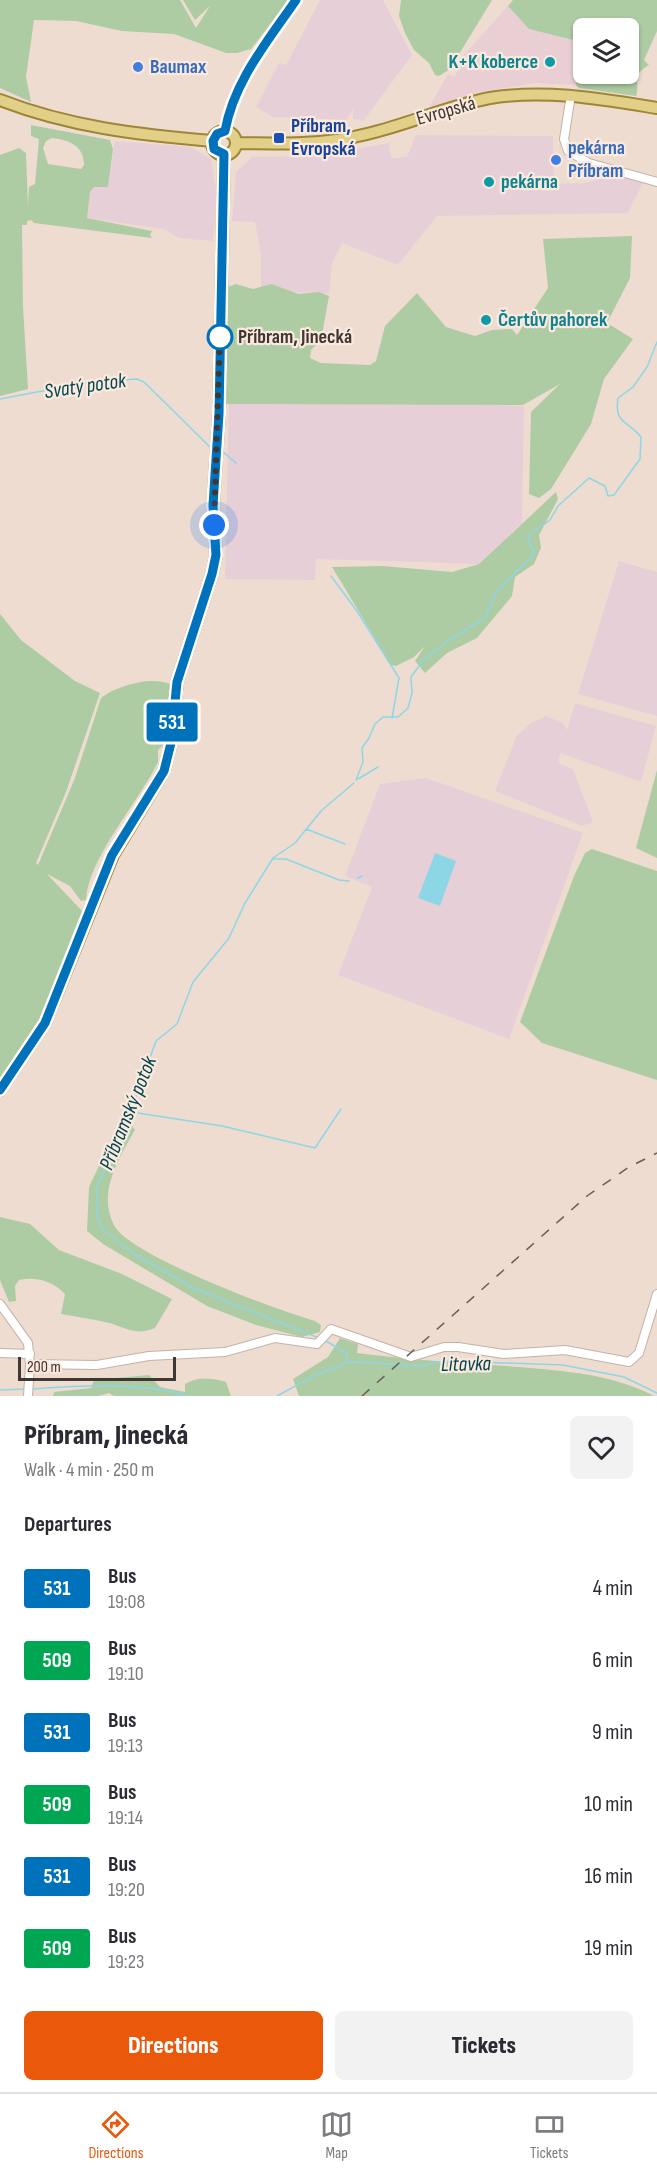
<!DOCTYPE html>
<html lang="en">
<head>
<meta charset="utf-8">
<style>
	:root { --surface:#fff; --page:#f2f2f3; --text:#2b2b33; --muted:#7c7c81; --line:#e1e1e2; --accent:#ea580c }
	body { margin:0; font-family:"Sofia Sans Condensed",sans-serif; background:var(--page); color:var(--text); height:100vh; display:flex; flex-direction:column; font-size:22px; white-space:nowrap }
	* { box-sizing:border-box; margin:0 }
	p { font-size:20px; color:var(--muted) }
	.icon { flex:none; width:33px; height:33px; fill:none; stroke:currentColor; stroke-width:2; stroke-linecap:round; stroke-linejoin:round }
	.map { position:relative; height:1396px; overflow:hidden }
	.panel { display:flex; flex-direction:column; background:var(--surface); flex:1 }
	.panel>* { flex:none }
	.badge { padding:0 12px; border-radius:4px; font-size:21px; line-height:39px }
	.buttons { position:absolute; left:573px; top:18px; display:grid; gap:12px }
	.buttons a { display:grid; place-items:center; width:66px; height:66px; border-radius:9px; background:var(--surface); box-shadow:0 2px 4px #0004; font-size:30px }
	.scale { position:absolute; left:18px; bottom:15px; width:158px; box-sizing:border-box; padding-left:6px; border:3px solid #3e3732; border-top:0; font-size:16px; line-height:21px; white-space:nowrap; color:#3e3732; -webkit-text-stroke:4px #fce9de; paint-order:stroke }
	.you { position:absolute; width:30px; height:30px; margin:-15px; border:4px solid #fff; border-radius:50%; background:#1a73e8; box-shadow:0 0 0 9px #1a73e833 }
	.map>.badge { position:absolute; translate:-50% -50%; box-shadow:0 0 0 3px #fff }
	h2 { padding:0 24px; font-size:22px; line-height:54px }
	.round { display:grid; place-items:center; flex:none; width:63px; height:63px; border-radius:9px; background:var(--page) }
	.summary { display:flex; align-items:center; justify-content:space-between; height:102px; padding:0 24px }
	h1 { font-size:28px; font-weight:800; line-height:45px }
	.primary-button { display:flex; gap:12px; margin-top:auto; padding:12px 24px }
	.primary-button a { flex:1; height:69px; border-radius:9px; background:var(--accent); color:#fff; font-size:24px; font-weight:800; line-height:69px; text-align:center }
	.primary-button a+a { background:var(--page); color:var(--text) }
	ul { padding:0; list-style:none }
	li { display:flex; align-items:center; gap:18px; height:72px; padding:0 24px }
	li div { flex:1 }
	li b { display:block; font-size:22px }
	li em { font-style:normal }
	li .badge { min-width:66px; font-weight:700; text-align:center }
	.dock { display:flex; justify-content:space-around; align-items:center; height:84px; border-top:2px solid var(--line); background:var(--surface); font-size:16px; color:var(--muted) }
	.dock a { display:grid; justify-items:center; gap:3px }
	.dock .selected { color:var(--accent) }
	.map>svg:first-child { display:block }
</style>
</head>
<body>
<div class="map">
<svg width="657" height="1396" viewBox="0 0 657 1396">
	<rect width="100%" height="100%" fill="#efdcd1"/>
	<path fill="#e9cfd3" d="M508,6L529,29L581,42L576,85L535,83L480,92L429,107L448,74L455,77L462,57Z"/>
	<path fill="#e7cfd8" d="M320,0H383L412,55L364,120L353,119V109L346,120L273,117L256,107L279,63L286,65Z
		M416,135L553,136L554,184L585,183L622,174L645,179L628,213L437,216L398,265L342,243L332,264L329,294L261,290V254L255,222L232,221L236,172L252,157L318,156L389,143L391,158L407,157Z
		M115,141L191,147L211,159L217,194L213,241L179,238L163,229L87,218L90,192L94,187H108Z
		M229,400H376L524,406L522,523L479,564L316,559L315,580L225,579Z
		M619,561L657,572V716L578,694Z
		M575,703L656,726L641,782L560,753L558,763L573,769L593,822L582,826L495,791L517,735L533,722L546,716L563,723L567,730Z
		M426,778L583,833L509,1039L338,975L372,887L345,876L380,784Z"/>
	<path fill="#aecca3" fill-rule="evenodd" d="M0,0H180L196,28L210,6L195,20L183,0H289L251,49L237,53H226L174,34L122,31L76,21L34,20L26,77L31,102L0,88Z
		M401,0H492L450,69L439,76L435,75L429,63L414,50L405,33L399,16Z
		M513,0H657V31L644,60L649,65C629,77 641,80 636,96L579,88L576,85L581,42L529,29L508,6ZM584,28H628V74H584Z
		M31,125L110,140L113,149L108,187H94L90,192L87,218L152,231L150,235L152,238L34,223L31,220L27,221V225H22L23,307L28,389L0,396V155L19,148L26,153L28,206L29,187L35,184L39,139L31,136ZM52,138C70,140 84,146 84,165L81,169L48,164L43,148L46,141Z
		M632,236L630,278L607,323L633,339L604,379L591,424L551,489L539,498L529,494L531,412L560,384L523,405L221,404L225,288L236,284L253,289L271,284L299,294L319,292L329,296L321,340L311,350L310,358L321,363L370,365L376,361L385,326L417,293L446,327L475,336L492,330L512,329L517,335L548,288L543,239Z
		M556,492L558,499L539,535L541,548L534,564L515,577L512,596L477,638L447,653L425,673L415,661L425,646L414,657L396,666L391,665L332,567L383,566L452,572L479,564Z
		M0,614L21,640L75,681L100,693L66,792L36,863L38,865L75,778L101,698C117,686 152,675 172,685L163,745L158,750V762C139,802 88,858 86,900L81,901L70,886L47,874L84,913L53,996L33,1034L0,1081Z
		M657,770V858L636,848Z
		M592,849L657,871V1080L542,1043L520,1022L574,876L585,853Z
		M125,1116L135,1130C119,1158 97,1193 114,1225C128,1255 279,1311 315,1321L321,1325L320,1332L302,1337L256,1325L207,1306L103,1244L87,1231L89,1187L117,1128Z
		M0,1217L30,1224L59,1250L122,1274L172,1299L155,1328C137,1336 126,1328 109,1323C93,1319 77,1317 61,1314L65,1294C53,1281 36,1276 19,1280L15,1286L16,1301L9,1302L0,1280Z
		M340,1338L358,1344L357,1353C411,1360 465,1363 519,1367C565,1371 612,1374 654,1396H299L293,1379L328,1357Z
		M149,1375L160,1387L185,1392V1384C198,1376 212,1378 226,1382L231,1396H114L109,1393L98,1396H53L54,1392L91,1388L94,1380Z"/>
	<path fill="#8dd6e6" d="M435,853L456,861L440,906L418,898Z"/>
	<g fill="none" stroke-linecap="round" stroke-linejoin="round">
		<path stroke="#8dd6e6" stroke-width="1.5" d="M0,399L90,382L137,379L144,382L212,449
			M222,451L236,463
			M331,576L357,611L399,678L392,718
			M358,779L378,767
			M356,780L363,762L362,748L369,738L375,724L383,717H398L408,708L412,693L411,677L422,662L446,642L485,618L497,590L533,556V549L528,541L529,535L550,520L558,506L589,478L605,486L608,496L614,495L640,459L641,437C627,420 614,424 618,398L633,387L647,367L657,342
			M306,829L345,844
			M274,859H286L339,880L349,881
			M358,878L362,876
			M131,1112L222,1126L315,1148L341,1109
			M319,1338L193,1288L136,1255L102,1229L96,1213L98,1205L96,1188L123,1132L156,1041L177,1024L193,982L229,938L245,903L273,858L295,843L322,810L354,783
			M326,1341L346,1353L348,1362
			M33,1389C85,1385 138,1382 190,1396
			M0,1390L25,1389
			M277,1396L316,1375L348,1362H359L417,1366L448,1361L563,1365L624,1377L657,1393"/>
		<g stroke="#c4b2a7" stroke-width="10">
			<path id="minor" d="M571,95L564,139L568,151L589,163L657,182
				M225,131C234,81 268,41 296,0
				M0,1304L28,1343L30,1364L28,1396
				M0,1353L30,1354
				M30,1364L97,1365L149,1356L225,1352L275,1338L317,1344L331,1329L411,1357L444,1347H458L504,1354L565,1350L629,1362L639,1353L657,1294"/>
		</g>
		<g stroke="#9e8636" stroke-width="14">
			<path id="major" d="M0,100C69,127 140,135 213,141
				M212 143a12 12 0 1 1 24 0a12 12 0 1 1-24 0Z
				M236,143C280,144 324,145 367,134C409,124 448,106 490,98C546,89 601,99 657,108
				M0,1090L45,1023L113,855L164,771L171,743L177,682L212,574L216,555L213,505L219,414L224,155"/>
		</g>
		<use href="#minor" stroke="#fff" stroke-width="8"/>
		<use href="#major" stroke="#e3d088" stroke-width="10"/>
		<path stroke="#675d57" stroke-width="1.5" stroke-dasharray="10 10" stroke-linecap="butt" d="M362,1396L587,1196L629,1167L657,1153"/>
	</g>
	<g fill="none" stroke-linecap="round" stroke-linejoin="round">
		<g stroke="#fff" stroke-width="14">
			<path id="line" d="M0,1090L45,1023L112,855L164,771L171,743L177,682L212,574L216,555L213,505L219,414L224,154L214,149L213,141L217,134L225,131C234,81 268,41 296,0"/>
		</g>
		<use href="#line" stroke="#0072bc" stroke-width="9"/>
		<path stroke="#3e3732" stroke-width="6" stroke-dasharray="0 10.8" d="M214,525L220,332V337"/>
	</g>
	<g fill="#0f9aa8" stroke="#fce9de" stroke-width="2">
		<circle cx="550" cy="62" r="6"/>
		<circle cx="489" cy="182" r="6"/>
		<circle cx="486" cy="320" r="6"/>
	</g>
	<g fill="#3f7fe0" stroke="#fce9de" stroke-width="2">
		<circle cx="138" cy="67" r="6"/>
		<circle cx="556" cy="160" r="6"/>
	</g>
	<rect fill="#1a4fb4" stroke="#fce9de" stroke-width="2" x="273" y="132" width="12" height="12" rx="3"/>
	<circle fill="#fff" stroke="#0072bc" stroke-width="3" cx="220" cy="337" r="12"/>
	<g text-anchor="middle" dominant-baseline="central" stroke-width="4.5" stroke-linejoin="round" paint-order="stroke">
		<g font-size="20" font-weight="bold" fill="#0d838f" stroke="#fce9de" text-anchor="start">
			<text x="538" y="62" text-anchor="end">K+K koberce</text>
			<text x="501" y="182">pekárna</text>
			<text x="498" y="320">Čertův pahorek</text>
		</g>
		<g font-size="20" font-weight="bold" fill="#366cbe" stroke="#fce9de" text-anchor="start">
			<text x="150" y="67">Baumax</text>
			<text x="568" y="148">pekárna<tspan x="568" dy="23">Příbram</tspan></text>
		</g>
		<g font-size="20" fill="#3e3732" stroke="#fce9de">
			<text transform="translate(446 111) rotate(-16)">Evropská</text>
		</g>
		<g font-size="20" font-weight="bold" fill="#164399" stroke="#fce9de" text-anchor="start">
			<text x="291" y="126">Příbram,<tspan x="291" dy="23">Evropská</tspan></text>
		</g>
		<g font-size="20" font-weight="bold" fill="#3e3732" stroke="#fce9de" text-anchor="start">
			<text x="238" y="337">Příbram, Jinecká</text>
		</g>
		<g font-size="21" font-style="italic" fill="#004550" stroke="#fce9de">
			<text transform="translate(85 386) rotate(-8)">Svatý potok</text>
			<text transform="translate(128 1113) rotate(-68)">Příbramský potok</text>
			<text transform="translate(466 1364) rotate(-1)">Litavka</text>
		</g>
	</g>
</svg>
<div class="buttons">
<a><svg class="icon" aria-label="layers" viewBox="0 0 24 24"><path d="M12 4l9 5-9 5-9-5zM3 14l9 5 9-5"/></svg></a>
</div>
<div class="scale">200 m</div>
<div class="you" style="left:214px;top:525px"></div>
<b class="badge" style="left:172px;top:722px;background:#0072bc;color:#fff">531</b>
</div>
<section class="panel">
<div class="summary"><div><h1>Příbram, Jinecká</h1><p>Walk · 4 min · 250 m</p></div><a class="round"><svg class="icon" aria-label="heart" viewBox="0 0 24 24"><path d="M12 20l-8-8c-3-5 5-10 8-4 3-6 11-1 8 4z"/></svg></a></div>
<h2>Departures</h2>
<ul>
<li><span class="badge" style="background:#0072bc;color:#fff">531</span><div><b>Bus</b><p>19:08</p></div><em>4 min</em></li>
<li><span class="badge" style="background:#00a651;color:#fff">509</span><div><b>Bus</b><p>19:10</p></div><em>6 min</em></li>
<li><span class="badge" style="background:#0072bc;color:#fff">531</span><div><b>Bus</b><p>19:13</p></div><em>9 min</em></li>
<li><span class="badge" style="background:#00a651;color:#fff">509</span><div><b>Bus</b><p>19:14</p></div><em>10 min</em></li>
<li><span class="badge" style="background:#0072bc;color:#fff">531</span><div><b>Bus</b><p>19:20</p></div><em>16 min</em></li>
<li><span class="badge" style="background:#00a651;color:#fff">509</span><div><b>Bus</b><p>19:23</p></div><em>19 min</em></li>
</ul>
<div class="primary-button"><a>Directions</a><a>Tickets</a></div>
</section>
<nav class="dock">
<a class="selected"><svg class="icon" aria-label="directions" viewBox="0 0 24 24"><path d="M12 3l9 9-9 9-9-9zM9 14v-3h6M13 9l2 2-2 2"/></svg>Directions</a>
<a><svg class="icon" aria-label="map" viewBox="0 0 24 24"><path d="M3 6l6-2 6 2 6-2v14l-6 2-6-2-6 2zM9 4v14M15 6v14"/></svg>Map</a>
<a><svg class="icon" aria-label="tickets" viewBox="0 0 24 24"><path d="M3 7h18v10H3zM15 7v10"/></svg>Tickets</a>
</nav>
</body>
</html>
